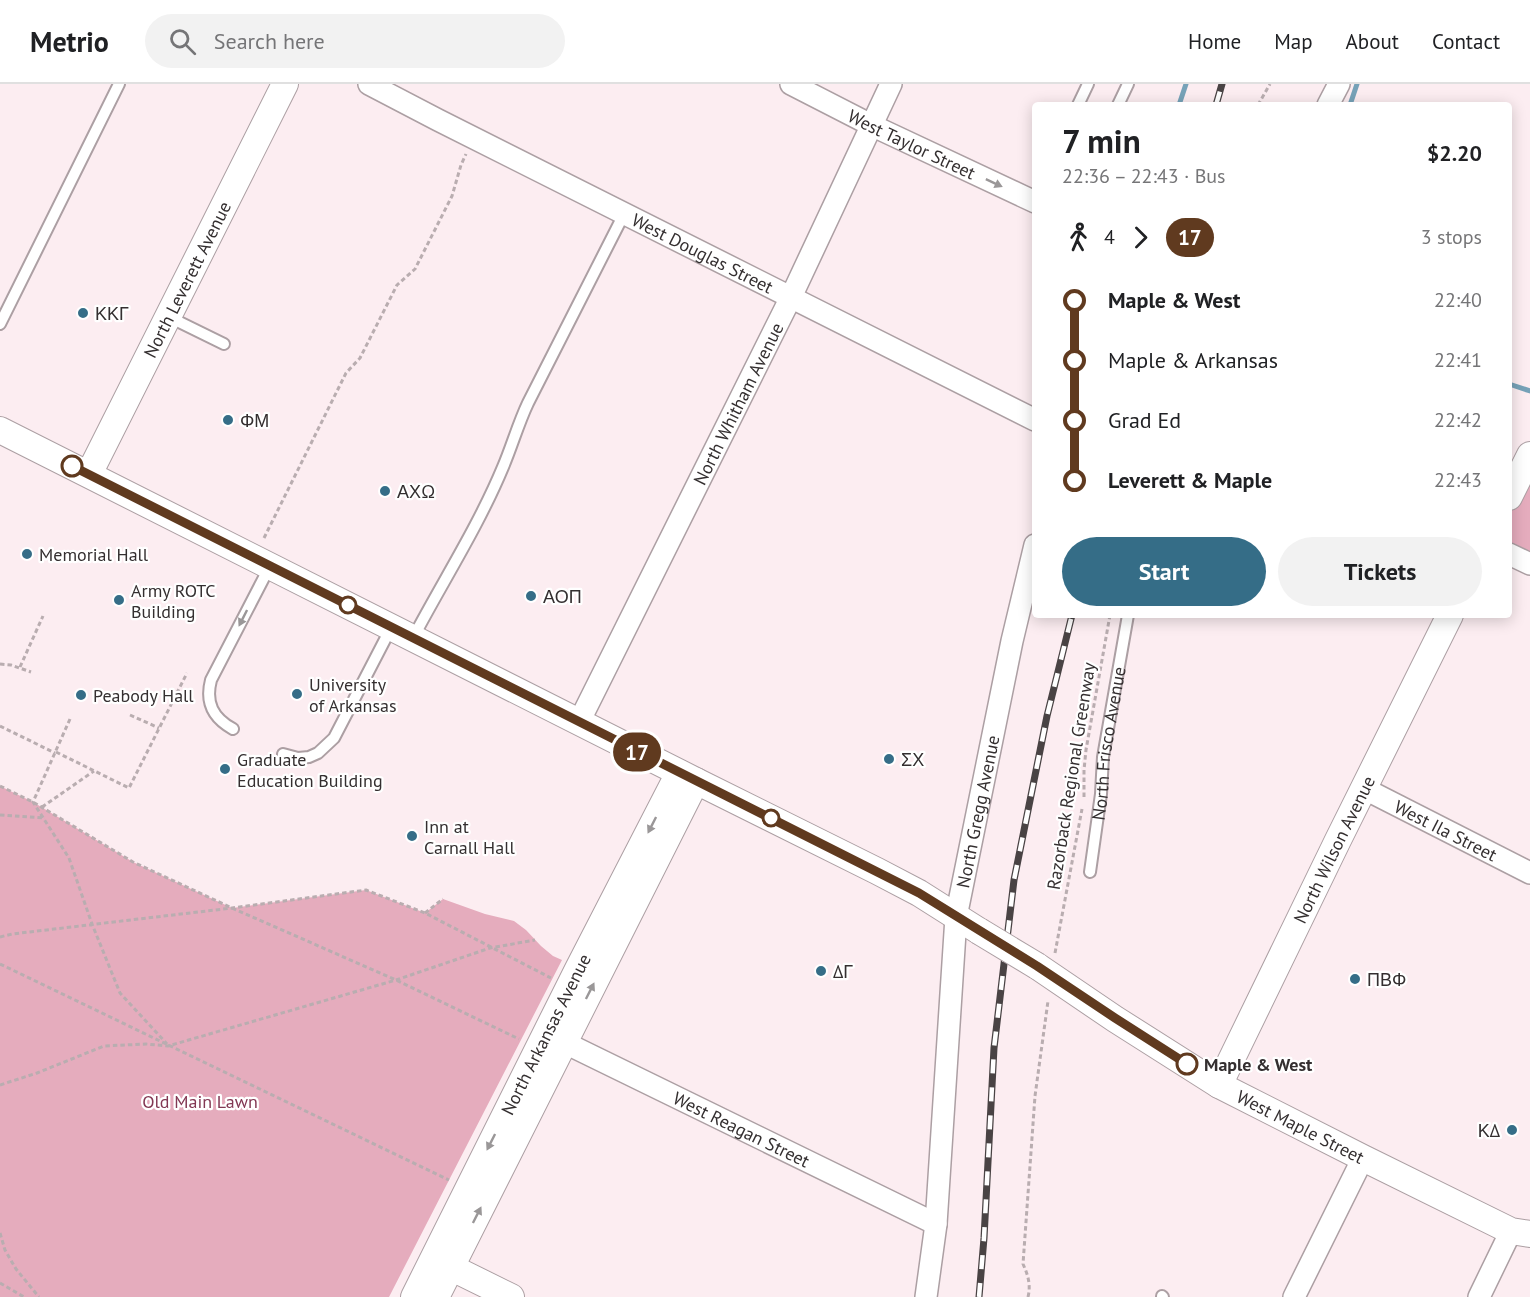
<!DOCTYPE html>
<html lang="en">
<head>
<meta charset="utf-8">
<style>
	:root { --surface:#fff; --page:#f2f2f2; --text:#202124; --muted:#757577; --line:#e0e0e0; --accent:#356d87 }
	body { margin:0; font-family:"PT Sans",sans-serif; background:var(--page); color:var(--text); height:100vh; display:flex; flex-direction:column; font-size:22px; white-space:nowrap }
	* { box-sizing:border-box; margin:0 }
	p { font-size:20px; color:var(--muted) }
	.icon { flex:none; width:33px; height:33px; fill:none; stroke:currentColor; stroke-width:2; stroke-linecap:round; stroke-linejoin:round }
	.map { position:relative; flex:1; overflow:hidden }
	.panel { position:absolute; left:1032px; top:18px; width:480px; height:516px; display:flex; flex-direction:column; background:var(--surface); border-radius:6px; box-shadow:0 3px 15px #0003 }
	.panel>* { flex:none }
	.badge { padding:0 12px; border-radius:20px; font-size:21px; line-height:39px }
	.map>.badge { position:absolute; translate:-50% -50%; box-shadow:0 0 0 3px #fff }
	.legs { display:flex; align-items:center; gap:9px; height:66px; padding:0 30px; font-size:20px }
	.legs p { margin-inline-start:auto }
	.summary { display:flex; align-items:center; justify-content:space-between; height:102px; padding:0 30px }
	h1 { font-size:33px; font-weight:600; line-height:45px }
	.action { display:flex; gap:12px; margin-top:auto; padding:12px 30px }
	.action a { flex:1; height:69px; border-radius:36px; background:var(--accent); color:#fff; font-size:24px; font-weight:600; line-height:69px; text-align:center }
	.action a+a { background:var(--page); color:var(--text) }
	ul { padding:0 30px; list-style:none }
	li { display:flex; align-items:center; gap:21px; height:60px; font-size:22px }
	li i { display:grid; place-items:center; width:9px; height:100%; margin:0 8px; background:currentColor }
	li i::after { content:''; width:15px; height:15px; margin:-8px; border:4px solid; border-radius:50%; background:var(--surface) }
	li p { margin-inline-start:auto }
	li:first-child i { background:linear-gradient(#0000 50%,currentColor 0) }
	li:last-child i { background:linear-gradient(currentColor 50%,#0000 0) }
	header { display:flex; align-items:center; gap:36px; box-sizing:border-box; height:84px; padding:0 30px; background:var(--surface); border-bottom:2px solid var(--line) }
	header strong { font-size:28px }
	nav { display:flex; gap:33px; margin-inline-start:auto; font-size:21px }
	.search { width:420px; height:54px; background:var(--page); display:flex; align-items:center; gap:15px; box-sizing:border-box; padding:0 21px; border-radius:33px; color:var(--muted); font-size:22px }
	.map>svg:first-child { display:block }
</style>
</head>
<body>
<header>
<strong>Metrio</strong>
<div class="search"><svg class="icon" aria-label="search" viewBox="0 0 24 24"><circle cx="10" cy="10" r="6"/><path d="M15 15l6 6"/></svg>Search here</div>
<nav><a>Home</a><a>Map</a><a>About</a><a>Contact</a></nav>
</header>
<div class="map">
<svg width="1530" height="1213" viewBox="0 0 1530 1213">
	<rect width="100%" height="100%" fill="#fcedf1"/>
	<path fill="#e5acbd" d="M1530,371V480L1509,470V413Z
		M0,702L33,718L133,778L232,824L366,806L425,829L443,815L485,830L514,837L526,846L541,862L553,872L562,876L389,1213H0Z"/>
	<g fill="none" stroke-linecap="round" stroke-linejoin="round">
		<path stroke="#76a2b8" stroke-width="5" d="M1179,21L1186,0
			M1350,21L1357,0
			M1509,300L1530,307"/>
		<g stroke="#ac9fa3" stroke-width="14">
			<g id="service">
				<path d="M1078,21L1088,0"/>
				<path d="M1118,21L1128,0"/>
				<path d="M169,233L224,260"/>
				<path d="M0,240L119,0"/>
				<path d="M413,554C443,497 478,443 503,383C512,362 518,340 528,319L624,130"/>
				<path d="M233,645C213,634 205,619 211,596L270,482"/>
				<path d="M283,670L298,674L309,673L318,669L334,654L391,544"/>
				<path id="s1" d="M1090,788L1101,710L1103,673L1128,531"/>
				<path d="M1162,1212L1163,1213"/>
			</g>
		</g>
		<g stroke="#ac9fa3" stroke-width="24">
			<g id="minor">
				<path id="s2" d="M369,0L438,36L1035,336"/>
				<path id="s3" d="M791,0L871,41L1035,118"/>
				<path d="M1328,21L1339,0"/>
				<path d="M1509,470L1530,480"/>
				<path id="s4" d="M579,638L791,213L891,0"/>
				<path id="s5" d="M1363,704L1530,789"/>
				<path id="s6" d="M551,952L936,1140"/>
				<path id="s7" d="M926,1213L936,1140L956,833L1012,557L1035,461"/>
				<path d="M1294,1213L1363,1074"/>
				<path d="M1479,1213L1511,1147"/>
			</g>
		</g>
		<g stroke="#ac9fa3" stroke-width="28">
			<g id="tertiary">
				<path d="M0,346L696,697L877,787L919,809L979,847"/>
				<path id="s8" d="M89,390L285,0"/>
				<path d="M1509,413L1530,371"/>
				<path id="s9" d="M1037,882L1115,935L1219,1001L1363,1074L1511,1147L1530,1150"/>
				<path id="s10" d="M1219,1001L1338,756L1450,531"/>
				<path d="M436,1176L511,1213"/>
				<path id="s11" d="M414,1213L578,885L679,689"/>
				<path d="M436,1213L696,697"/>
			</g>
		</g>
		<path stroke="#b9adb0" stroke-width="3" stroke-dasharray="4.5 3" stroke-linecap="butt" d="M1258,21L1270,0
			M264,454L346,289L360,274L397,201L415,185L452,112L461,81L466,70
			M0,580L11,581L31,588
			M20,583L43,532
			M130,631L159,644
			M70,635L33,718L69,774L92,840L120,909L167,960
			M0,642L55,669
			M56,668L129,704L187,589
			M0,702L33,718L133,778L232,824L396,896L519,955
			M1084,713V686L1086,666L1110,531
			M42,723L94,687
			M0,731L45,734
			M425,829L443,815
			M0,853L12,850L232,824L366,806L425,829L551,894
			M1055,869L1082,725
			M0,880L449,1096
			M0,1001L37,989L104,962L146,960L168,962L396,896L490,864L535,856
			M0,1149L5,1166L16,1185L39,1213
			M0,1199L24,1213
			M1028,1213C1031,1201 1028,1191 1023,1180L1035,1012L1048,917"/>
		<use href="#service" stroke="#fff" stroke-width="10"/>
		<use href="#minor" stroke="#fff" stroke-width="21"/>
		<use href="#tertiary" stroke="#fff" stroke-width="26"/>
		<g stroke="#494344" stroke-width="7">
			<path id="rail" d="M1216,21L1222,0
				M979,1213L984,1154L994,964L1014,796L1047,632L1072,531"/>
		</g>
		<use href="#rail" stroke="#fff" stroke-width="4.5" stroke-dasharray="14" stroke-linecap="butt"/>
		<g stroke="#ac9fa3" stroke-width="28" stroke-linecap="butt">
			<path id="tertiary-bridge" d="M979,847L1037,882"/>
		</g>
		<use href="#tertiary-bridge" stroke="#fff" stroke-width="26"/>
	</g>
	<defs><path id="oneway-solid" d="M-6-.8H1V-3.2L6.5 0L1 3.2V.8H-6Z" transform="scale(1.5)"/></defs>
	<g fill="#9a9798">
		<use href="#oneway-solid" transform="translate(994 99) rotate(25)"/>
		<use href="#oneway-solid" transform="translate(243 534) rotate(117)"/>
		<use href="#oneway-solid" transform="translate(652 741) rotate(117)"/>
		<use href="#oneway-solid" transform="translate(590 907) rotate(-63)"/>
		<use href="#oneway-solid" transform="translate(491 1058) rotate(117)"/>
		<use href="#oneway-solid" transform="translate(477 1131) rotate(-63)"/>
	</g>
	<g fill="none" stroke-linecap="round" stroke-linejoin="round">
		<g stroke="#fff" stroke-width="14">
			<path id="line-1" d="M72,382L919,809L1037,882L1115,934L1187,980"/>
		</g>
		<use href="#line-1" stroke="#603a1f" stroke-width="9"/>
	</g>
	<g fill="#356d87" stroke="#fff" stroke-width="2">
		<circle cx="83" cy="229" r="6"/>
		<circle cx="228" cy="336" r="6"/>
		<circle cx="385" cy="407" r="6"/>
		<circle cx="27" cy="470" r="6"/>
		<circle cx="531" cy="512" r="6"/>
		<circle cx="119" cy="516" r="6"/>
		<circle cx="297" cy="610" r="6"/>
		<circle cx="81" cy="611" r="6"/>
		<circle cx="889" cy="675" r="6"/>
		<circle cx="225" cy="685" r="6"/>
		<circle cx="412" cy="752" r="6"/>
		<circle cx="821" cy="887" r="6"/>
		<circle cx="1355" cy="895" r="6"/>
		<circle cx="1512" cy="1046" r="6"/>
	</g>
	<g fill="#fff" stroke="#603a1f" stroke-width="3">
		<circle cx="72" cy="382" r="10"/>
		<circle cx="348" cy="521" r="8"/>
		<circle cx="771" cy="734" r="8"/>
		<circle cx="1187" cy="980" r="10"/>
	</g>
	<g text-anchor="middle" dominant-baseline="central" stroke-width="4.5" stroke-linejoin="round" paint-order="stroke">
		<g font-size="18" fill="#342f30" stroke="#fff">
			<text stroke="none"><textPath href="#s3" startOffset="135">West Taylor Street</textPath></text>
			<text stroke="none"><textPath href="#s2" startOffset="374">West Douglas Street</textPath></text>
			<text stroke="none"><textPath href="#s8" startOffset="218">North Leverett Avenue</textPath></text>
			<text stroke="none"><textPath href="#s4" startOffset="356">North Whitham Avenue</textPath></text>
			<text stroke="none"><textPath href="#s1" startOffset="130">North Frisco Avenue</textPath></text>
			<text transform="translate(1071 692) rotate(-81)">Razorback Regional Greenway</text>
			<text stroke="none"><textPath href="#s7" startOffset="489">North Gregg Avenue</textPath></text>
			<text stroke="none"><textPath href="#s5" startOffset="93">West Ila Street</textPath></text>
			<text stroke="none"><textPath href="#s10" startOffset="262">North Wilson Avenue</textPath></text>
			<text stroke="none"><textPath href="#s11" startOffset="294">North Arkansas Avenue</textPath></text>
			<text stroke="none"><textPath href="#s9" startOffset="309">West Maple Street</textPath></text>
			<text stroke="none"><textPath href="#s6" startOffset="212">West Reagan Street</textPath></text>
		</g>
		<g font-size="18" fill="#342f30" stroke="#fff" text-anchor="start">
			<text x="95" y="229">ΚΚΓ</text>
			<text x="240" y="336">ΦΜ</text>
			<text x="397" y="407">ΑΧΩ</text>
			<text x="39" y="470">Memorial Hall</text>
			<text x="131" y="506">Army ROTC<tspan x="131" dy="21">Building</tspan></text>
			<text x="543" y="512">ΑΟΠ</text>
			<text x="309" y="600">University<tspan x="309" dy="21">of Arkansas</tspan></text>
			<text x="93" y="611">Peabody Hall</text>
			<text x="237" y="675">Graduate<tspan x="237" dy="21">Education Building</tspan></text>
			<text x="901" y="675">ΣΧ</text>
			<text x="424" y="742">Inn at<tspan x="424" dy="21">Carnall Hall</tspan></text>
			<text x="833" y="887">ΔΓ</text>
			<text x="1367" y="895">ΠΒΦ</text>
			<text x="1500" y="1046" text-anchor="end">ΚΔ</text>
		</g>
		<g font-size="18" font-weight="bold" fill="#342f30" stroke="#fff" text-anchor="start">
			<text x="1204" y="980">Maple &amp; West</text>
		</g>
		<g font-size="18" fill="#823753" stroke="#fff">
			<text x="200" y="1017">Old Main Lawn</text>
		</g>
	</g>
</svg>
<b class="badge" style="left:637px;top:668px;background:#603a1f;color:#fff">17</b>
<section class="panel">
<div class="summary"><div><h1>7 min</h1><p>22:36 – 22:43 · Bus</p></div><b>$2.20</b></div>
<div class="legs"><svg class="icon" aria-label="walk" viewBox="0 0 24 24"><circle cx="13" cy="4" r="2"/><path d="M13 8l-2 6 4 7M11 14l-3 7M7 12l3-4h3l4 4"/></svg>4<svg class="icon" aria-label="forward" viewBox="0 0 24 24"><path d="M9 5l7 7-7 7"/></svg><b class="badge" style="background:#603a1f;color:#fff">17</b><p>3 stops</p></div>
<ul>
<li><i style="color:#603a1f"></i><b>Maple &amp; West</b><p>22:40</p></li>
<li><i style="color:#603a1f"></i><span>Maple &amp; Arkansas</span><p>22:41</p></li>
<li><i style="color:#603a1f"></i><span>Grad Ed</span><p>22:42</p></li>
<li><i style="color:#603a1f"></i><b>Leverett &amp; Maple</b><p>22:43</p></li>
</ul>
<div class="action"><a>Start</a><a>Tickets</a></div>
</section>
</div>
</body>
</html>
